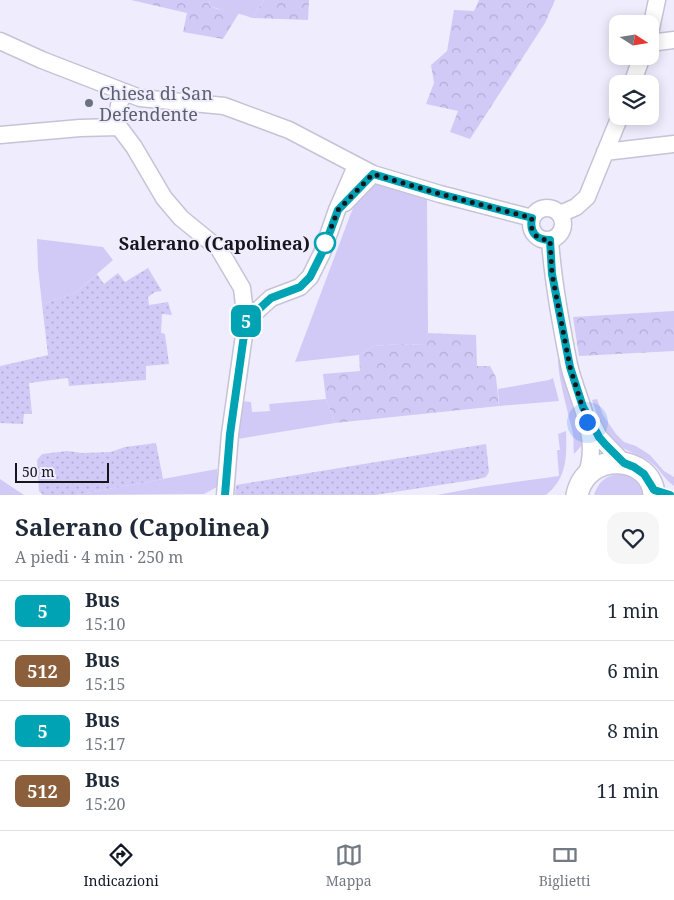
<!DOCTYPE html>
<html lang="it">
<head>
<meta charset="utf-8">
<style>
	:root { --surface:#fff; --page:#f6f6f7; --text:#1f2937; --muted:#747a83; --line:#e0e1e3; --accent:#111827 }
	body { margin:0; font-family:"Noto Serif",serif; background:var(--page); color:var(--text); height:100vh; display:flex; flex-direction:column; font-size:19px; white-space:nowrap }
	* { box-sizing:border-box; margin:0 }
	p { font-size:16px; color:var(--muted) }
	.icon { flex:none; width:28px; height:28px; fill:none; stroke:currentColor; stroke-width:2; stroke-linecap:round; stroke-linejoin:round }
	.map { position:relative; height:495px; overflow:hidden }
	.side { display:flex; flex-direction:column; background:var(--surface); flex:1 }
	.side>* { flex:none }
	.badge { padding:0 10px; border-radius:8px; font-size:18px; line-height:32px }
	.needle { width:32px; rotate:102deg }
	.fabs { position:absolute; left:609px; top:15px; display:grid; gap:10px }
	.fabs a { display:grid; place-items:center; width:50px; height:50px; border-radius:10px; background:var(--surface); box-shadow:0 2px 12px #0003; font-size:25px }
	.scale { position:absolute; left:15px; bottom:12px; width:94px; box-sizing:border-box; padding-left:5px; border:2px solid #16151c; border-top:0; font-size:14px; line-height:18px; white-space:nowrap; color:#16151c; -webkit-text-stroke:4px #efecfd; paint-order:stroke }
	.you { position:absolute; width:25px; height:25px; margin:-12px; border:4px solid #fff; border-radius:50%; background:#1a73e8; box-shadow:0 0 0 8px #1a73e833 }
	.map>.badge { position:absolute; translate:-50% -50%; box-shadow:0 0 0 2px #fff }
	.round { display:grid; place-items:center; flex:none; width:52px; height:52px; border-radius:15px; background:var(--page) }
	.head { display:flex; align-items:center; justify-content:space-between; height:85px; padding:0 15px }
	h1 { font-size:24px; font-weight:700; line-height:38px }
	ul { padding:0; list-style:none }
	li { display:flex; align-items:center; gap:15px; height:60px; padding:0 15px; border-top:1px solid var(--line) }
	li div { flex:1 }
	li b { display:block; font-size:19px }
	li em { font-style:normal }
	li .badge { min-width:55px; font-weight:700; text-align:center }
	.dock { display:flex; justify-content:space-around; align-items:center; height:70px; border-top:1px solid var(--line); background:var(--surface); font-size:14px; color:var(--muted) }
	.dock a { display:grid; justify-items:center; gap:2px }
	.dock .on { color:var(--accent) }
	.map>svg:first-child { display:block }
</style>
</head>
<body>
<div class="map">
<svg width="674" height="495" viewBox="0 0 674 495">
	<defs>
		<pattern id="forest-crowns" width="20" height="18" patternUnits="userSpaceOnUse" patternTransform="scale(1.25)"><rect width="20" height="18" fill="#d1caf7"/><path d="M2 6a3 3 0 1 1 6 0M12 15a3 3 0 1 1 6 0" fill="none" stroke="#b3add3"/></pattern>
		<pattern id="garden-dots" width="8" height="8" patternUnits="userSpaceOnUse" patternTransform="scale(1.25)"><rect width="8" height="8" fill="#d1caf7"/><path d="M2 2h.1M6 6h.1" fill="none" stroke="#b3add3" stroke-width="1.8" stroke-linecap="round"/></pattern>
	</defs>
	<rect width="100%" height="100%" fill="#efecfd"/>
	<path fill="#d1caf7" d="M210,0H264L252,18C238,12 222,12 209,5Z
		M386,183L427,198L428,333L426,345L400,344L374,346L359,355L295,362L351,213C361,194 363,185 386,183Z
		M37,239L103,247L113,260L75,293L42,304L38,268Z
		M560,348L584,443L574,454C573,447 574,441 573,434C570,417 552,361 560,348Z
		M553,378L559,401L499,406L498,389L549,380Z
		M326,399L335,423L237,439L242,401L251,402L252,412L270,411L269,404Z
		M597,399L603,415L616,434L624,442L636,446L650,455L664,471L674,477V486C665,480 661,471 653,464C641,454 624,451 612,442C600,433 597,413 592,400Z
		M566,431C567,457 567,478 546,495H437L480,487L559,476L557,450H560L558,434Z
		M217,469V487L204,494L76,495Z
		M619,474C632,476 641,482 644,495H594C598,482 606,475 619,474Z
		M0,479L24,495H0Z"/>
	<path fill="url(#forest-crowns)" d="M131,0H210L209,5L217,9L239,13L223,39L183,32L187,13Z
		M264,0H309L308,20L252,18Z
		M479,0H555L545,23L470,139L450,132L458,111L426,104L434,83L431,65L447,51L454,10L474,11Z
		M674,311V351L579,356L573,317Z
		M428,333L476,335L477,366H490L496,377L499,406L335,423L326,399L323,374L360,371L359,355L374,346L400,344L425,345Z"/>
	<path fill="url(#garden-dots)" d="M148,268L162,291L155,292L148,297L149,305L168,302L172,315L162,314L161,333L165,334L169,364L146,366V380L69,386L68,378L29,383L32,414H24L23,424L0,423V366L48,355L42,304L75,293L97,274L104,284L118,273L125,282Z
		M156,443L163,479L76,495H43L39,491L37,460L42,454L67,451L82,453L111,452L125,447Z
		M486,444L489,472L486,477L479,479L375,495H235L236,485Z"/>
	<g fill="none" stroke-linecap="round" stroke-linejoin="round">
		<g stroke="#c6c3d7" stroke-width="19">
			<path id="minor" d="M650,33L657,0
				M0,41L42,60L140,98L224,106L289,130L373,174L440,194L532,218
				M650,43L674,40
				M632,84L642,56
				M127,93L120,100L116,123L134,147L164,198L181,218L219,249L242,288L246,321L230,434L225,495
				M0,135L80,128L119,127
				M605,152L674,144
				M345,203L373,174
				M531 224a16 16 0 1 1 32 0a16 16 0 1 1-32 0Z
				M560,214L576,207L587,197L620,116
				M550,240C553,282 561,324 569,365C578,403 601,437 586,476
				M246,321L271,298L300,287L310,277L322,253L337,210L356,166
				M592,423L599,437L624,463"/>
		</g>
		<g stroke="#c6c3d7" stroke-width="24">
			<path id="major" d="M577,495C587,449 652,455 654,495"/>
		</g>
		<use href="#minor" stroke="#fff" stroke-width="16"/>
		<use href="#major" stroke="#fff" stroke-width="21"/>
	</g>
	<g fill="none" stroke-linecap="round" stroke-linejoin="round">
		<g stroke="#fff" stroke-width="11">
			<path id="line" d="M225,495L230,434L246,321L271,298L300,287L310,277L322,253L338,210L373,174L440,194L532,218C529,232 536,240 550,240L552,274L570,367L583,407L599,437L605,444L624,463L634,467L644,474L654,490L670,495"/>
		</g>
		<use href="#line" stroke="#00a3b4" stroke-width="8"/>
		<path stroke="#16151c" stroke-width="5" stroke-dasharray="0 9" d="M325,243L338,210L373,174L440,194L532,218C529,232 536,240 550,240L552,274L570,367L587,422"/>
	</g>
	<circle fill="#6b7280" stroke="#efecfd" stroke-width="2" cx="89" cy="103" r="5"/>
	<circle fill="#fff" stroke="#00a3b4" stroke-width="2.5" cx="325" cy="243" r="10"/>
	<g text-anchor="middle" dominant-baseline="central" stroke-width="4" stroke-linejoin="round" paint-order="stroke">
		<g font-size="18" fill="#5b616d" stroke="#efecfd" text-anchor="start">
			<text x="99" y="93">Chiesa di San<tspan x="99" dy="21">Defendente</tspan></text>
		</g>
		<g font-size="18" font-weight="bold" fill="#16151c" stroke="#efecfd" text-anchor="end">
			<text x="310" y="243">Salerano (Capolinea)</text>
		</g>
	</g>
</svg>
<div class="fabs">
<a><svg class="needle" viewBox="-14 -14 28 28"><path d="M0-13l5 13h-10z" fill="#e53935"/><path d="M0 13l5-13h-10z" fill="#747a83"/></svg></a>
<a><svg class="icon" aria-label="layers" viewBox="0 0 24 24"><path d="M12 4l9 5-9 5-9-5zM3 14l9 5 9-5"/></svg></a>
</div>
<div class="scale">50 m</div>
<div class="you" style="left:587px;top:422px"></div>
<b class="badge" style="left:246px;top:321px;background:#00a3b4;color:#fff">5</b>
</div>
<section class="side">
<div class="head"><div><h1>Salerano (Capolinea)</h1><p>A piedi · 4 min · 250 m</p></div><a class="round"><svg class="icon" aria-label="heart" viewBox="0 0 24 24"><path d="M12 20l-8-8c-3-5 5-10 8-4 3-6 11-1 8 4z"/></svg></a></div>
<ul>
<li><span class="badge" style="background:#00a3b4;color:#fff">5</span><div><b>Bus</b><p>15:10</p></div><em>1 min</em></li>
<li><span class="badge" style="background:#8b5e3c;color:#fff">512</span><div><b>Bus</b><p>15:15</p></div><em>6 min</em></li>
<li><span class="badge" style="background:#00a3b4;color:#fff">5</span><div><b>Bus</b><p>15:17</p></div><em>8 min</em></li>
<li><span class="badge" style="background:#8b5e3c;color:#fff">512</span><div><b>Bus</b><p>15:20</p></div><em>11 min</em></li>
</ul>
</section>
<nav class="dock">
<a class="on"><svg class="icon" aria-label="directions" viewBox="0 0 24 24"><path d="M12 3l9 9-9 9-9-9zM9 14v-3h6M13 9l2 2-2 2"/></svg>Indicazioni</a>
<a><svg class="icon" aria-label="map" viewBox="0 0 24 24"><path d="M3 6l6-2 6 2 6-2v14l-6 2-6-2-6 2zM9 4v14M15 6v14"/></svg>Mappa</a>
<a><svg class="icon" aria-label="tickets" viewBox="0 0 24 24"><path d="M3 7h18v10H3zM15 7v10"/></svg>Biglietti</a>
</nav>
</body>
</html>
